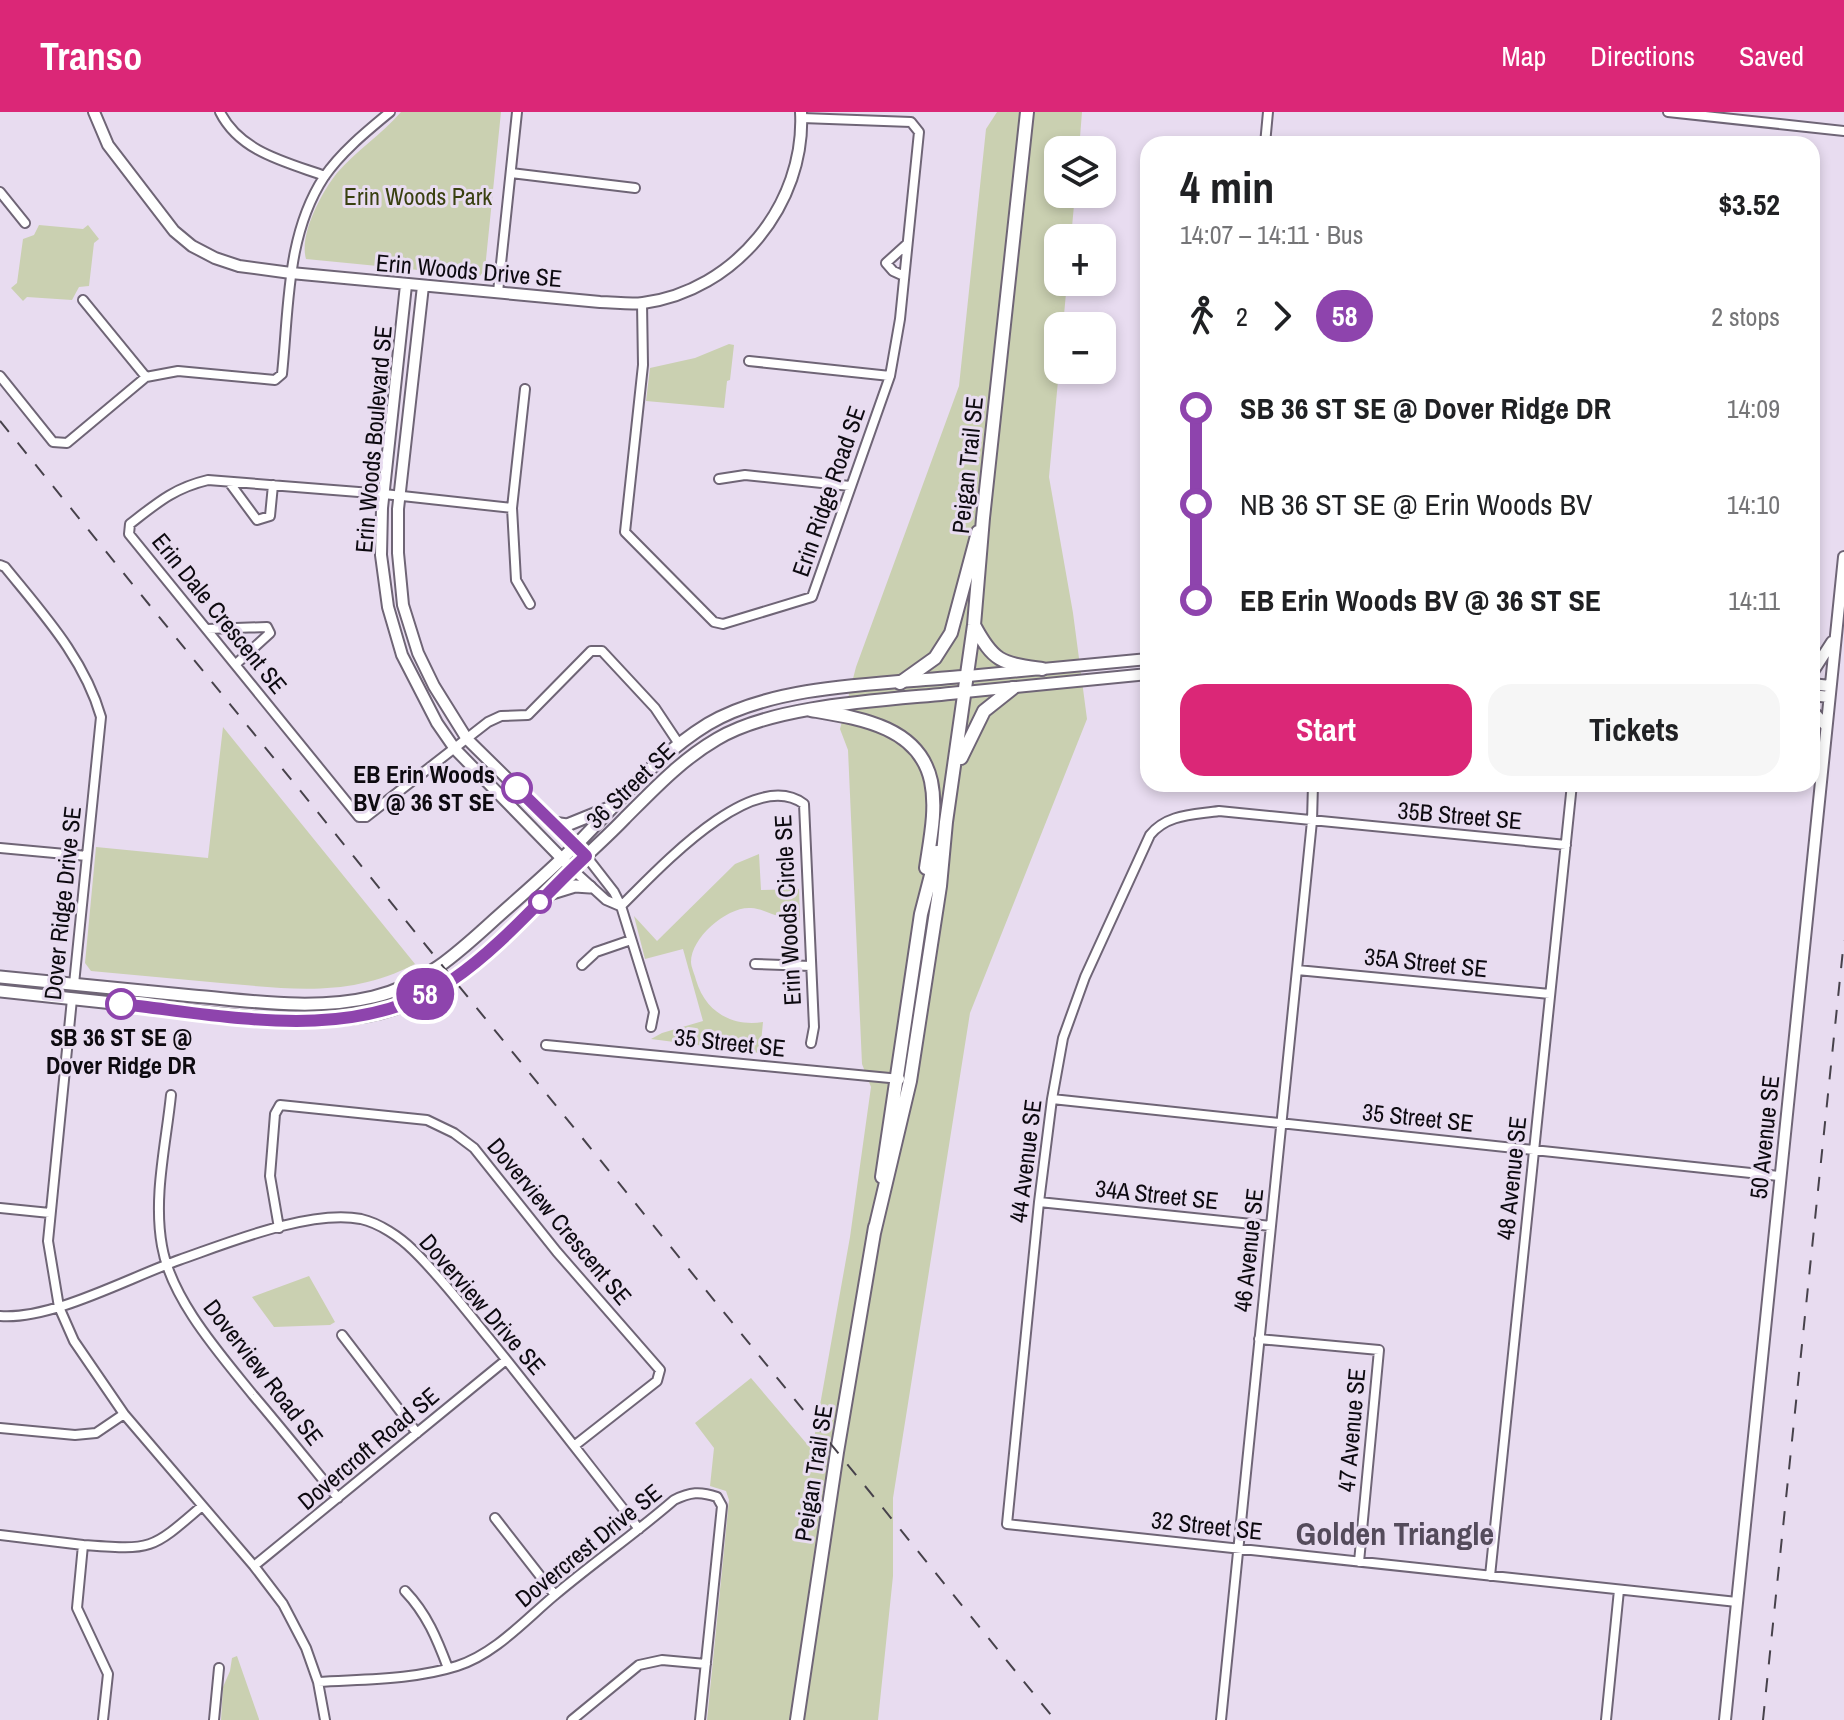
<!DOCTYPE html>
<html lang="en">
<head>
<meta charset="utf-8">
<style>
	:root { --surface:#fff; --page:#f6f6f6; --text:#202124; --muted:#757577; --accent:#db2777 }
	body { margin:0; font-family:"Archivo Narrow",sans-serif; background:var(--page); color:var(--text); height:100vh; display:flex; flex-direction:column; font-size:30px; white-space:nowrap }
	* { box-sizing:border-box; margin:0 }
	p { font-size:26px; color:var(--muted) }
	.icon { flex:none; width:44px; height:44px; fill:none; stroke:currentColor; stroke-width:2; stroke-linecap:round; stroke-linejoin:round }
	.map { position:relative; flex:1; overflow:hidden }
	.side { position:absolute; left:1140px; top:24px; width:680px; height:656px; display:flex; flex-direction:column; background:var(--surface); border-radius:24px; box-shadow:0 4px 12px #0003 }
	.side>* { flex:none }
	.badge { padding:0 16px; border-radius:26px; font-size:28px; line-height:52px }
	.buttons { position:absolute; left:1044px; top:24px; display:grid; gap:16px }
	.buttons a { display:grid; place-items:center; width:72px; height:72px; border-radius:16px; background:var(--surface); box-shadow:0 4px 12px #0003; font-size:40px }
	.map>.badge { position:absolute; translate:-50% -50%; box-shadow:0 0 0 4px #fff }
	.legs { display:flex; align-items:center; gap:12px; height:88px; padding:0 40px; font-size:26px }
	.legs p { margin-inline-start:auto }
	.headline { display:flex; align-items:center; justify-content:space-between; height:136px; padding:0 40px }
	h1 { font-size:44px; font-weight:800; line-height:60px }
	.button { display:flex; gap:16px; margin-top:auto; padding:16px 40px }
	.button a { flex:1; height:92px; border-radius:24px; background:var(--accent); color:#fff; font-size:32px; font-weight:800; line-height:92px; text-align:center }
	.button a+a { background:var(--page); color:var(--text) }
	ul { padding:0 40px; list-style:none }
	li { display:flex; align-items:center; gap:28px; height:96px; font-size:30px }
	li i { display:grid; place-items:center; width:12px; height:100%; margin:0 10px; background:currentColor }
	li i::after { content:''; width:20px; height:20px; margin:-10px; border:6px solid; border-radius:50%; background:var(--surface) }
	li p { margin-inline-start:auto }
	li:first-child i { background:linear-gradient(#0000 50%,currentColor 0) }
	li:last-child i { background:linear-gradient(currentColor 50%,#0000 0) }
	header { display:flex; align-items:center; gap:48px; box-sizing:border-box; height:112px; padding:0 40px; background:var(--accent); color:#fff }
	header strong { font-size:38px }
	nav { display:flex; gap:44px; margin-inline-start:auto; font-size:28px }
	.map>svg:first-child { display:block }
</style>
</head>
<body>
<header>
<strong>Transo</strong>
<nav><a>Map</a><a>Directions</a><a>Saved</a></nav>
</header>
<div class="map">
<svg width="1844" height="1608" viewBox="0 0 1844 1608">
	<rect width="100%" height="100%" fill="#e8dcf0"/>
	<path fill="#cad0b1" d="M401,0H501L485,157L480,164L306,147C299,123 321,81 337,61C356,39 382,22 401,0Z
		M997,0H1082L1079,38H1058V82H1075L1071,126H1058V170H1067L1063,214H1058L1059,258L1049,365L1073,501L1087,607L970,901L893,1386V1464L878,1608H707L729,1388L726,1379L710,1374L714,1336L695,1311L751,1266L812,1338L850,1125L871,975L862,952L848,638L840,617L856,555L959,274L986,17Z
		M39,113L83,117L88,113L99,127L94,131L89,174L79,175L72,188L27,185L23,189L11,176L17,171L23,127L34,123Z
		M729,232L734,233L730,268L727,269L724,296L646,289L650,256L695,246Z
		M223,615L415,852C350,886 291,877 221,871C178,867 134,863 91,859L85,851L96,735L208,746Z
		M759,742L761,778L799,777L800,807C792,806 783,805 775,803C768,801 759,796 751,796C728,794 691,825 691,850C691,855 695,863 696,868C705,899 731,915 763,910L760,941L651,927L662,921L703,909L683,837L645,847L634,804L657,829L735,752Z
		M309,1164L335,1210L330,1213L274,1215L252,1185Z
		M237,1544L259,1607V1608H221L223,1575L230,1559L232,1546Z"/>
	<g fill="none" stroke-linecap="round" stroke-linejoin="round">
		<g stroke="#6f6576" stroke-width="12">
			<path id="minor" d="M220,0C240,40 286,50 325,64
				M1668,0L1844,19
				M1265,32L1268,0
				M511,61L635,76
				M0,80L25,111
				M904,164L893,159L886,151L907,132
				M498,180L517,0
				M83,188L146,265
				M642,191L643,253L625,420L714,510L723,512L812,485L890,264L900,207L919,20L911,10L802,6
				M749,249L890,264
				M0,264L53,330L67,331L146,265L178,259L275,268L282,262C289,196 286,123 324,65C341,40 367,19 390,0
				M525,277L512,396L516,468L530,492
				M719,367L745,363L850,374
				M229,370L257,408L270,404L273,373
				M512,396L384,382L208,368C174,376 157,391 130,412L129,422L359,705H366L488,610L501,604L528,603L591,539H602L655,596L679,632
				M0,453L5,455C43,502 84,546 101,605L74,872
				M207,517L267,515L270,521L236,552
				M1566,733L1219,699C1193,703 1167,702 1150,723L1085,865L1063,926L1052,987L1039,1090L1007,1412L1737,1490
				M0,736L87,744
				M586,744L614,780L621,794L654,900L651,915
				M572,757L606,788L620,794
				M621,794C655,761 752,653 804,692L814,915L811,931
				M755,852L811,854
				M582,853L596,840L631,828
				M1297,858L1550,882
				M72,887L48,1129L59,1195L74,1229L124,1302L254,1454L283,1492L306,1536L318,1570L325,1608
				M546,933L900,967
				M171,983C166,1032 153,1085 162,1134C171,1187 220,1242 253,1283C282,1317 310,1352 338,1386
				M1052,987L1779,1064
				M1039,1090L1271,1114
				M0,1096L50,1101
				M279,1116L270,1064L275,1002L280,993L427,1008L454,1021L474,1036L557,1140L660,1258L657,1269L574,1334
				M0,1204C52,1208 128,1166 179,1148C228,1131 310,1097 361,1107C379,1111 400,1125 413,1138C442,1166 467,1200 492,1230C542,1292 590,1355 639,1417
				M342,1223L417,1321
				M1259,1227L1379,1238L1359,1450
				M0,1316L75,1323L96,1321L124,1302
				M495,1406L555,1483
				M0,1423L83,1433
				M254,1454L506,1248
				M1490,1464L1572,672
				M405,1479C427,1502 437,1527 448,1556
				M318,1570C363,1567 413,1568 457,1554C495,1542 525,1508 555,1483C594,1450 636,1421 674,1388C690,1380 700,1379 717,1385L722,1394L700,1608
				M103,1608L108,1562L77,1496L83,1433C152,1438 150,1439 202,1394
				M214,1608L219,1556
				M572,1608L639,1553L662,1548L706,1552
				M1221,1608L1312,709L1313,672
				M1606,1608L1619,1478"/>
		</g>
		<g stroke="#6f6576" stroke-width="14">
			<path id="tertiary" d="M94,0L108,33L174,119L192,134L215,146L239,154L291,161L600,190C614,190 629,193 643,191C735,179 806,92 801,0
				M406,173L382,396L381,443L388,495L402,543L437,611L455,637L572,757
				M423,174L398,397V441L403,493L418,541L434,574L467,627L586,744
				M1812,561L1832,530
				M968,564L1148,547
				M1812,572L1830,574
				M965,580L1148,562
				M1812,583L1829,585
				M1812,598L1826,614
				M1725,1608L1844,445"/>
		</g>
		<g stroke="#6f6576" stroke-width="15">
			<path id="secondary" d="M553,711L567,713L609,696
				M549,782L575,774L590,775
				M0,865C64,871 128,877 193,884C252,889 314,899 373,885C422,874 458,841 494,808C524,781 555,755 583,726C622,686 659,642 708,612C777,571 889,572 968,564
				M0,879L273,908C314,909 359,910 399,895C466,870 519,811 568,761C587,742 607,725 625,706C654,677 681,648 717,627C777,591 894,588 965,580"/>
		</g>
		<g stroke="#6f6576" stroke-width="16">
			<path id="primary" d="M974,513C994,551 1002,551 1042,557
				M900,571L935,546L951,521L978,420
				M811,598C858,606 919,614 931,669C937,697 930,728 926,756
				M961,646L984,599L1013,576
				M882,1065L921,802L937,740
				M874,1121L910,969L940,774L946,710L974,513L983,406L1027,0
				M797,1608L837,1340L875,1115"/>
		</g>
		<use href="#minor" stroke="#fff" stroke-width="8"/>
		<use href="#tertiary" stroke="#fff" stroke-width="10"/>
		<use href="#secondary" stroke="#fff" stroke-width="11"/>
		<use href="#primary" stroke="#fff" stroke-width="12"/>
		<path stroke="#47424b" stroke-width="2" stroke-dasharray="14 14" stroke-linecap="butt" d="M0,309L1055,1608
			M1763,1608L1844,828"/>
	</g>
	<g fill="none" stroke-linecap="round" stroke-linejoin="round">
		<g stroke="#fff" stroke-width="18">
			<path id="line-1" d="M121,892C230,904 354,933 452,868C502,834 542,785 586,744L517,676"/>
		</g>
		<use href="#line-1" stroke="#8e44ad" stroke-width="12"/>
	</g>
	<g fill="#fff" stroke="#8e44ad" stroke-width="4">
		<circle cx="517" cy="676" r="14"/>
		<circle cx="540" cy="790" r="10"/>
		<circle cx="121" cy="892" r="14"/>
	</g>
	<g text-anchor="middle" dominant-baseline="central" stroke-width="6" stroke-linejoin="round" paint-order="stroke">
		<g font-size="24" fill="#394010" stroke="#e8dcf0">
			<text x="418" y="84">Erin Woods Park</text>
		</g>
		<g font-size="24" fill="#0d0a10" stroke="#e8dcf0">
			<text transform="translate(469 158) rotate(5)">Erin Woods Drive SE</text>
			<text transform="translate(373 327) rotate(-85)">Erin Woods Boulevard SE</text>
			<text transform="translate(967 353) rotate(-84)">Peigan Trail SE</text>
			<text transform="translate(828 379) rotate(-71)">Erin Ridge Road SE</text>
			<text transform="translate(220 501) rotate(51)">Erin Dale Crescent SE</text>
			<text transform="translate(630 673) rotate(-44)">36 Street SE</text>
			<text transform="translate(1460 703) rotate(5)">35B Street SE</text>
			<text transform="translate(62 791) rotate(-84)">Dover Ridge Drive SE</text>
			<text transform="translate(787 798) rotate(-93)">Erin Woods Circle SE</text>
			<text transform="translate(1426 850) rotate(6)">35A Street SE</text>
			<text transform="translate(730 930) rotate(6)">35 Street SE</text>
			<text transform="translate(1418 1005) rotate(6)">35 Street SE</text>
			<text transform="translate(1764 1025) rotate(-84)">50 Avenue SE</text>
			<text transform="translate(1025 1049) rotate(-83)">44 Avenue SE</text>
			<text transform="translate(1511 1066) rotate(-84)">48 Avenue SE</text>
			<text transform="translate(1157 1082) rotate(6)">34A Street SE</text>
			<text transform="translate(560 1109) rotate(50)">Doverview Crescent SE</text>
			<text transform="translate(1248 1138) rotate(-84)">46 Avenue SE</text>
			<text transform="translate(483 1192) rotate(49)">Doverview Drive SE</text>
			<text transform="translate(264 1260) rotate(52)">Doverview Road SE</text>
			<text transform="translate(1351 1318) rotate(-85)">47 Avenue SE</text>
			<text transform="translate(368 1336) rotate(-40)">Dovercroft Road SE</text>
			<text transform="translate(813 1361) rotate(-81)">Peigan Trail SE</text>
			<text transform="translate(1207 1413) rotate(6)">32 Street SE</text>
			<text transform="translate(588 1433) rotate(-39)">Dovercrest Drive SE</text>
		</g>
		<g font-size="24" font-weight="bold" fill="#0d0a10" stroke="#e8dcf0" text-anchor="end">
			<text x="495" y="662">EB Erin Woods<tspan x="495" dy="28">BV @ 36 ST SE</tspan></text>
			<text x="121" y="925" text-anchor="middle">SB 36 ST SE @<tspan x="121" dy="28">Dover Ridge DR</tspan></text>
		</g>
		<g font-size="32" font-weight="bold" fill="#544b5b" stroke="#e8dcf0">
			<text x="1395" y="1421">Golden Triangle</text>
		</g>
	</g>
</svg>
<div class="buttons">
<a><svg class="icon" aria-label="layers" viewBox="0 0 24 24"><path d="M12 4l9 5-9 5-9-5zM3 14l9 5 9-5"/></svg></a>
<a>+</a>
<a>−</a>
</div>
<b class="badge" style="left:425px;top:882px;background:#8e44ad;color:#fff">58</b>
<section class="side">
<div class="headline"><div><h1>4 min</h1><p>14:07 – 14:11 · Bus</p></div><b>$3.52</b></div>
<div class="legs"><svg class="icon" aria-label="walk" viewBox="0 0 24 24"><circle cx="13" cy="4" r="2"/><path d="M13 8l-2 6 4 7M11 14l-3 7M7 12l3-4h3l4 4"/></svg>2<svg class="icon" aria-label="forward" viewBox="0 0 24 24"><path d="M9 5l7 7-7 7"/></svg><b class="badge" style="background:#8e44ad;color:#fff">58</b><p>2 stops</p></div>
<ul>
<li><i style="color:#8e44ad"></i><b>SB 36 ST SE @ Dover Ridge DR</b><p>14:09</p></li>
<li><i style="color:#8e44ad"></i><span>NB 36 ST SE @ Erin Woods BV</span><p>14:10</p></li>
<li><i style="color:#8e44ad"></i><b>EB Erin Woods BV @ 36 ST SE</b><p>14:11</p></li>
</ul>
<div class="button"><a>Start</a><a>Tickets</a></div>
</section>
</div>
</body>
</html>
